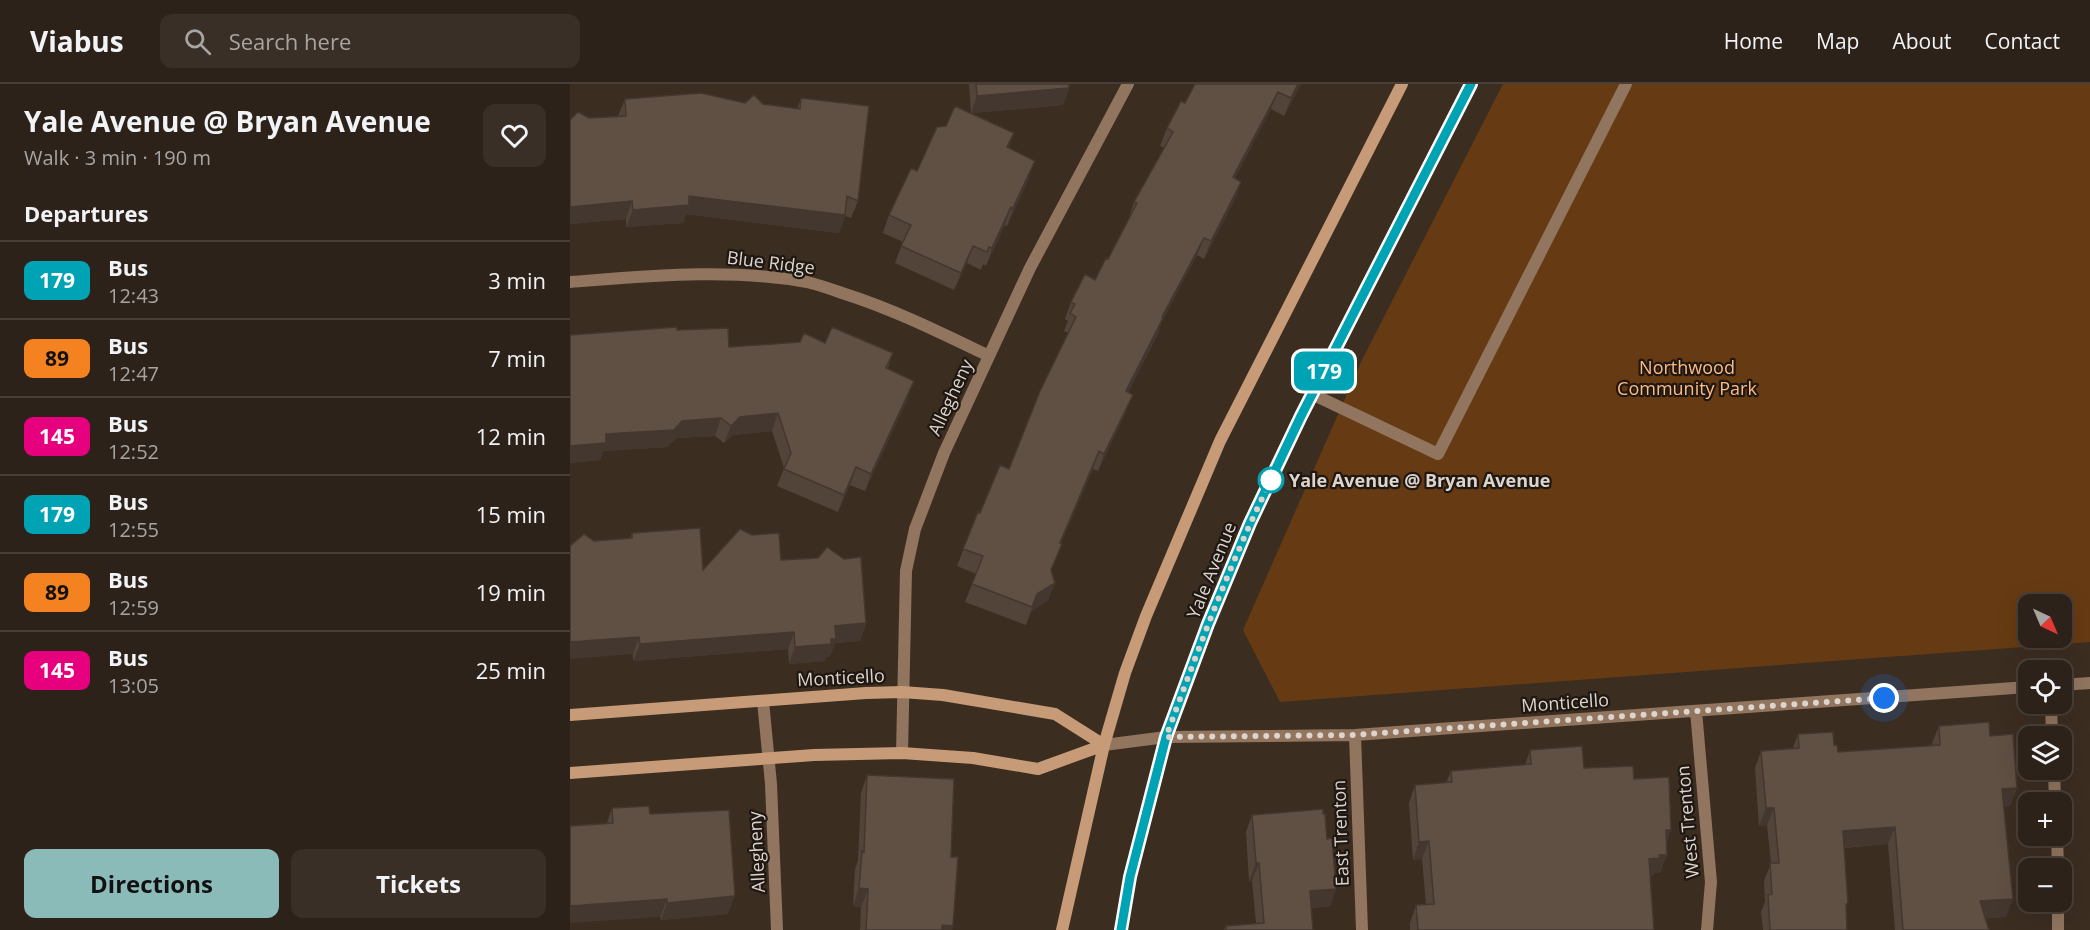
<!DOCTYPE html>
<html lang="en">
<head>
<meta charset="utf-8">
<style>
	:root { --surface:#2d2219; --page:#392f26; --text:#f1f3f6; --muted:#a7a4a2; --line:#483f38; --accent:#8bbbb9 }
	body { margin:0; font-family:"Open Sans",sans-serif; background:var(--page); color:var(--text); height:100vh; display:flex; flex-direction:column; font-size:22px; white-space:nowrap }
	* { box-sizing:border-box; margin:0 }
	p { font-size:20px; color:var(--muted) }
	.icon { flex:none; width:33px; height:33px; fill:none; stroke:currentColor; stroke-width:2; stroke-linecap:round; stroke-linejoin:round }
	.map { position:relative; flex:1; overflow:hidden }
	.details { display:flex; flex-direction:column; background:var(--surface); width:570px }
	.details>* { flex:none }
	.badge { padding:0 12px; border-radius:9px; font-size:21px; line-height:39px }
	.needle { width:39px; rotate:136deg }
	.buttons { position:absolute; left:1448px; top:510px; display:grid; gap:12px }
	.buttons a { display:grid; place-items:center; width:54px; height:54px; border-radius:12px; background:var(--surface); box-shadow:0 6px 24px #0002,0 0 0 2px var(--line); font-size:30px }
	.you { position:absolute; width:30px; height:30px; margin:-15px; border:4px solid #fff; border-radius:50%; background:#1a73e8; box-shadow:0 0 0 9px #1a73e833 }
	.map>.badge { position:absolute; translate:-50% -50%; box-shadow:0 0 0 3px #fff }
	h2 { padding:0 24px; font-size:22px; line-height:54px }
	.round { display:grid; place-items:center; flex:none; width:63px; height:63px; border-radius:12px; background:var(--page) }
	.headline { display:flex; align-items:center; justify-content:space-between; height:102px; padding:0 24px }
	h1 { font-size:28px; font-weight:700; line-height:45px }
	.primary-button { display:flex; gap:12px; margin-top:auto; padding:12px 24px }
	.primary-button a { flex:1; height:69px; border-radius:12px; background:var(--accent); color:#111; font-size:24px; font-weight:700; line-height:69px; text-align:center }
	.primary-button a+a { background:var(--page); color:var(--text) }
	ul { padding:0; list-style:none }
	li { display:flex; align-items:center; gap:18px; height:78px; padding:0 24px; border-top:2px solid var(--line) }
	li div { flex:1 }
	li b { display:block; font-size:22px }
	li em { font-style:normal }
	li .badge { min-width:66px; font-weight:700; text-align:center }
	header { display:flex; align-items:center; gap:36px; box-sizing:border-box; height:84px; padding:0 30px; background:var(--surface); border-bottom:2px solid var(--line) }
	header strong { font-size:28px }
	nav { display:flex; gap:33px; margin-inline-start:auto; font-size:21px }
	.search { width:420px; height:54px; background:var(--page); display:flex; align-items:center; gap:15px; box-sizing:border-box; padding:0 21px; border-radius:12px; color:var(--muted); font-size:22px }
	main { display:flex; flex:1; min-height:0 }
	.map>svg:first-child { display:block }
</style>
</head>
<body>
<header>
<strong>Viabus</strong>
<div class="search"><svg class="icon" aria-label="search" viewBox="0 0 24 24"><circle cx="10" cy="10" r="6"/><path d="M15 15l6 6"/></svg>Search here</div>
<nav><a>Home</a><a>Map</a><a>About</a><a>Contact</a></nav>
</header>
<main>
<section class="details">
<div class="headline"><div><h1>Yale Avenue @ Bryan Avenue</h1><p>Walk · 3 min · 190 m</p></div><a class="round"><svg class="icon" aria-label="heart" viewBox="0 0 24 24"><path d="M12 20l-8-8c-3-5 5-10 8-4 3-6 11-1 8 4z"/></svg></a></div>
<h2>Departures</h2>
<ul>
<li><span class="badge" style="background:#00a3b4;color:#fff">179</span><div><b>Bus</b><p>12:43</p></div><em>3 min</em></li>
<li><span class="badge" style="background:#f58220;color:#111">89</span><div><b>Bus</b><p>12:47</p></div><em>7 min</em></li>
<li><span class="badge" style="background:#e6007e;color:#fff">145</span><div><b>Bus</b><p>12:52</p></div><em>12 min</em></li>
<li><span class="badge" style="background:#00a3b4;color:#fff">179</span><div><b>Bus</b><p>12:55</p></div><em>15 min</em></li>
<li><span class="badge" style="background:#f58220;color:#111">89</span><div><b>Bus</b><p>12:59</p></div><em>19 min</em></li>
<li><span class="badge" style="background:#e6007e;color:#fff">145</span><div><b>Bus</b><p>13:05</p></div><em>25 min</em></li>
</ul>
<div class="primary-button"><a>Directions</a><a>Tickets</a></div>
</section>
<div class="map">
<svg width="1520" height="846" viewBox="0 0 1520 846">
	<rect width="100%" height="100%" fill="#3c2d21"/>
	<path fill="#663b13" fill-rule="evenodd" d="M933,0H1520V558L710,618L673,546L792,276ZM1458,520H1491V554H1458Z"/>
	<g fill="none" stroke-linecap="round" stroke-linejoin="round">
		<path stroke="#91755f" stroke-width="12" d="M742,310L868,370L1056,0"/>
		<path stroke="#91755f" stroke-width="12" d="M0,198C80,192 158,184 237,198C249,201 261,205 272,209C323,225 371,249 419,272
			M1491,601L1520,599
			M193,617L201,700L207,846
			M1481,620L1482,652
			M1126,627L1141,798L1137,846
			M785,651L792,846
			M534,661L596,653L785,651L1458,603
			M332,669L336,487L345,445L374,369L460,184L558,0
			M1484,686L1485,718
			M1487,752L1488,784
			M1488,846V818"/>
		<path stroke="#c79b78" stroke-width="12" d="M0,631L296,609L332,608L373,611L485,630L534,661
			M0,689L244,671L332,669L403,674L468,685L534,661
			M492,846L534,661L555,589L576,532L650,357L832,0
			M551,846L560,793L596,653L638,540L680,439L731,332L901,0"/>
	</g>
	<path fill="#53443a" d="M399,0H499V4L493,21L402,29L444,49L438,64L459,94L437,142L435,141L416,182L413,180L411,186L397,179L384,206L325,179L333,158L313,149L319,131L376,42L401,29Z
		M625,0H731L714,32L701,25L665,94L671,98L665,115L634,175L627,171L592,237L587,252L558,308L556,328L528,387L523,385L491,459L481,487L485,499L478,516L461,528L456,541L395,518L406,490L387,482L408,428L410,429L439,385L498,249L494,247L498,237L495,235L501,218L525,196L538,175L558,136L564,118L594,64L590,62L597,44L615,19Z
		M231,14L288,117L281,134L275,132L269,149L116,130L113,139L56,143V135L0,140V36L48,32L55,15L175,19L227,25Z
		M107,246L159,263L255,259L323,269L318,284L338,314L295,407L280,401L268,428L207,402L214,384L202,347L163,351L154,359L145,352L106,354L97,363L33,367L30,376L0,379Z
		M62,449L133,486L211,476L296,539L290,557L265,559L260,572L256,573L255,577L219,580L218,565L63,577L60,454Z
		M1369,642L1420,652L1447,704L1440,722H1434L1436,833L1415,834L1419,846H1325L1318,760L1274,764L1277,846H1193L1191,828L1195,818L1194,797L1201,779L1197,741L1189,742L1185,684L1191,667L1223,664L1228,650L1264,661L1268,668L1363,662L1362,659Z
		M960,666L1014,684L1064,695L1101,746L1096,759L1097,771L1090,789H1084L1083,792H1080L1084,846H840V839L846,821H856L852,775L843,776L839,719L845,701L876,699L881,687L955,681Z
		M297,691L381,773L383,842L382,846H290L291,823L283,822L285,785L288,777L291,709Z
		M42,724L80,730L158,830L91,836L90,833L37,739Z
		M753,730L766,805L760,822L741,824L743,846H654L656,842L686,839L682,797H679L676,748L682,731Z"/>
	<path fill="#43372f" d="M728,0H731L714,32L721,14Z
		M499,4L493,21L401,29L407,12Z
		M708,8L701,25L656,111L663,93Z
		M465,77L459,94L437,142L443,124Z
		M671,98L665,115L634,175L641,157Z
		M119,112L275,131L269,149L116,130L113,139L56,143L63,126Z
		M62,117L56,135L0,140V123Z
		M441,123L435,141L416,182L422,164Z
		M634,154L627,171L592,237L587,252L550,325L556,307L592,233Z
		M403,162L397,179L384,206L391,189Z
		M344,297L338,314L295,407L301,390Z
		M563,311L556,328L528,387L534,370Z
		M208,329L202,347L163,351L154,359L161,342L170,333Z
		M151,334L145,352L106,354L97,363L33,367L30,376L0,379V362L36,350L112,337Z
		M529,367L523,385L483,477L490,459Z
		M286,383L280,401L268,428L274,411Z
		M485,499L478,516L461,528L456,541L467,510Z
		M296,539L290,557L265,559L260,572L256,573L255,577L219,580L225,563L265,542Z
		M224,548L218,565L63,577L70,560Z
		M69,553L63,570L0,575V558Z
		M1447,704L1440,722L1426,723L1432,705Z
		M1196,724H1204L1197,741L1189,742Z
		M1325,743L1318,760L1267,764L1273,747Z
		M1096,746H1101L1095,763Z
		M859,757L852,775L843,776L849,758Z
		M1089,771H1097L1090,789H1084L1083,792H1073L1079,775Z
		M686,779H689L682,797H679Z
		M289,804L298,805L291,823L283,822Z
		M766,805L760,822L733,824L740,807Z
		M165,812L158,830L91,836L97,819Z
		M97,815L90,833L0,839V822Z
		M1443,815L1436,833L1404,835L1410,817Z
		M372,841L383,842L382,846H370Z"/>
	<path fill="#604f43" stroke="#43372f" stroke-width="1.5" d="M406,0H499V4L407,12Z
		M625,0H728L721,14L708,8L663,93L671,98L658,124L641,157L634,154L592,233L593,234L556,307L563,311L534,370L529,367L490,459L492,460L481,486L485,499L467,510L462,523L402,500L413,472L393,465L408,428L410,429L430,381L439,385L470,307L506,233L500,229L505,220L501,218L515,190L525,196L536,174L538,175L567,119L564,118L603,48L597,44L611,17L615,19Z
		M131,9L175,19L184,11L193,20L230,25L231,14L299,22L288,117L277,112L275,131L119,112V121L63,126L62,117L0,123V36L8,28L19,34L56,32L55,15Z
		M385,22L444,49L437,63L465,77L443,124L441,123L422,164L419,163L417,168L403,162L391,189L331,162L341,141L319,131L341,84L347,87L367,43L376,42Z
		M107,243V246L158,244L159,263L230,258L234,249L255,259L262,243L323,269L316,284L344,297L301,390L286,383L274,411L214,385L221,369L208,329L170,333L161,342L151,334L112,337L104,346L36,350V359L0,362V251Z
		M130,444L133,486L170,445L182,451L209,449L211,476L248,474L257,463L274,475L291,473L296,539L265,542L266,555H261V560L225,563L224,548L70,560L69,553L0,558V462L14,450L24,457L62,454V449Z
		M1419,638L1420,652L1443,650L1447,704L1432,705L1443,815L1410,817L1419,846H1333L1325,743L1273,747L1278,820H1276L1277,846H1200L1198,811L1202,810L1200,779H1209L1204,724H1196L1191,667L1229,664L1228,650L1263,648L1264,661H1267L1268,668L1370,661L1369,642Z
		M1012,662L1014,684L1063,682L1064,695L1099,693L1101,746H1096L1097,771H1089L1090,774L1079,775L1084,846H848L846,821L864,820L859,757L849,758L845,701L882,698L881,687L961,680L960,666Z
		M297,691L384,695L381,773H388L383,842L372,841V846H296L298,805L289,804L292,767L294,768Z
		M79,722L80,730L159,726L165,812L97,819V815L0,822V742L43,739L42,724Z
		M753,725V730H755L757,755L762,754L766,805L740,807L743,846H656V842L694,839L689,779H686L682,731Z"/>
	<g fill="none" stroke-linecap="round" stroke-linejoin="round">
		<g stroke="#fff" stroke-width="14">
			<path id="line" d="M551,846L560,793L596,653L638,540L680,439L731,332L901,0"/>
		</g>
		<use href="#line" stroke="#00a3b4" stroke-width="9"/>
		<path stroke="#ddd4cc" stroke-width="6" stroke-dasharray="0 10.8" d="M701,396C660,479 628,566 596,653L784,651L1314,614"/>
	</g>
	<circle fill="#fff" stroke="#00a3b4" stroke-width="3" cx="701" cy="396" r="12"/>
	<g text-anchor="middle" dominant-baseline="central" stroke-width="4.5" stroke-linejoin="round" paint-order="stroke">
		<g font-size="18" fill="#ddd4cc" stroke="#1e1712">
			<text transform="translate(201 178) rotate(7)">Blue Ridge</text>
			<text transform="translate(380 313) rotate(-65)">Allegheny</text>
			<text transform="translate(641 486) rotate(-68)">Yale Avenue</text>
			<text transform="translate(271 593) rotate(-3)">Monticello</text>
			<text transform="translate(995 618) rotate(-4)">Monticello</text>
			<text transform="translate(1117 738) rotate(-95)">West Trenton</text>
			<text transform="translate(770 749) rotate(-92)">East Trenton</text>
			<text transform="translate(186 768) rotate(-93)">Allegheny</text>
		</g>
		<g font-size="18" fill="#ffba82" stroke="#1e1712">
			<text x="1117" y="283">Northwood<tspan x="1117" dy="21">Community Park</tspan></text>
		</g>
		<g font-size="18" font-weight="bold" fill="#ddd4cc" stroke="#1e1712" text-anchor="start">
			<text x="719" y="396">Yale Avenue @ Bryan Avenue</text>
		</g>
	</g>
</svg>
<div class="buttons">
<a><svg class="needle" viewBox="-14 -14 28 28"><path d="M0-13l5 13h-10z" fill="#e53935"/><path d="M0 13l5-13h-10z" fill="#a7a4a2"/></svg></a>
<a><svg class="icon" aria-label="locate" viewBox="0 0 24 24"><circle cx="12" cy="12" r="6"/><path d="M12 2v4M12 18v4M2 12h4M18 12h4"/></svg></a>
<a><svg class="icon" aria-label="layers" viewBox="0 0 24 24"><path d="M12 4l9 5-9 5-9-5zM3 14l9 5 9-5"/></svg></a>
<a>+</a>
<a>−</a>
</div>
<div class="you" style="left:1314px;top:614px"></div>
<b class="badge" style="left:754px;top:287px;background:#00a3b4;color:#fff">179</b>
</div>
</main>
</body>
</html>
